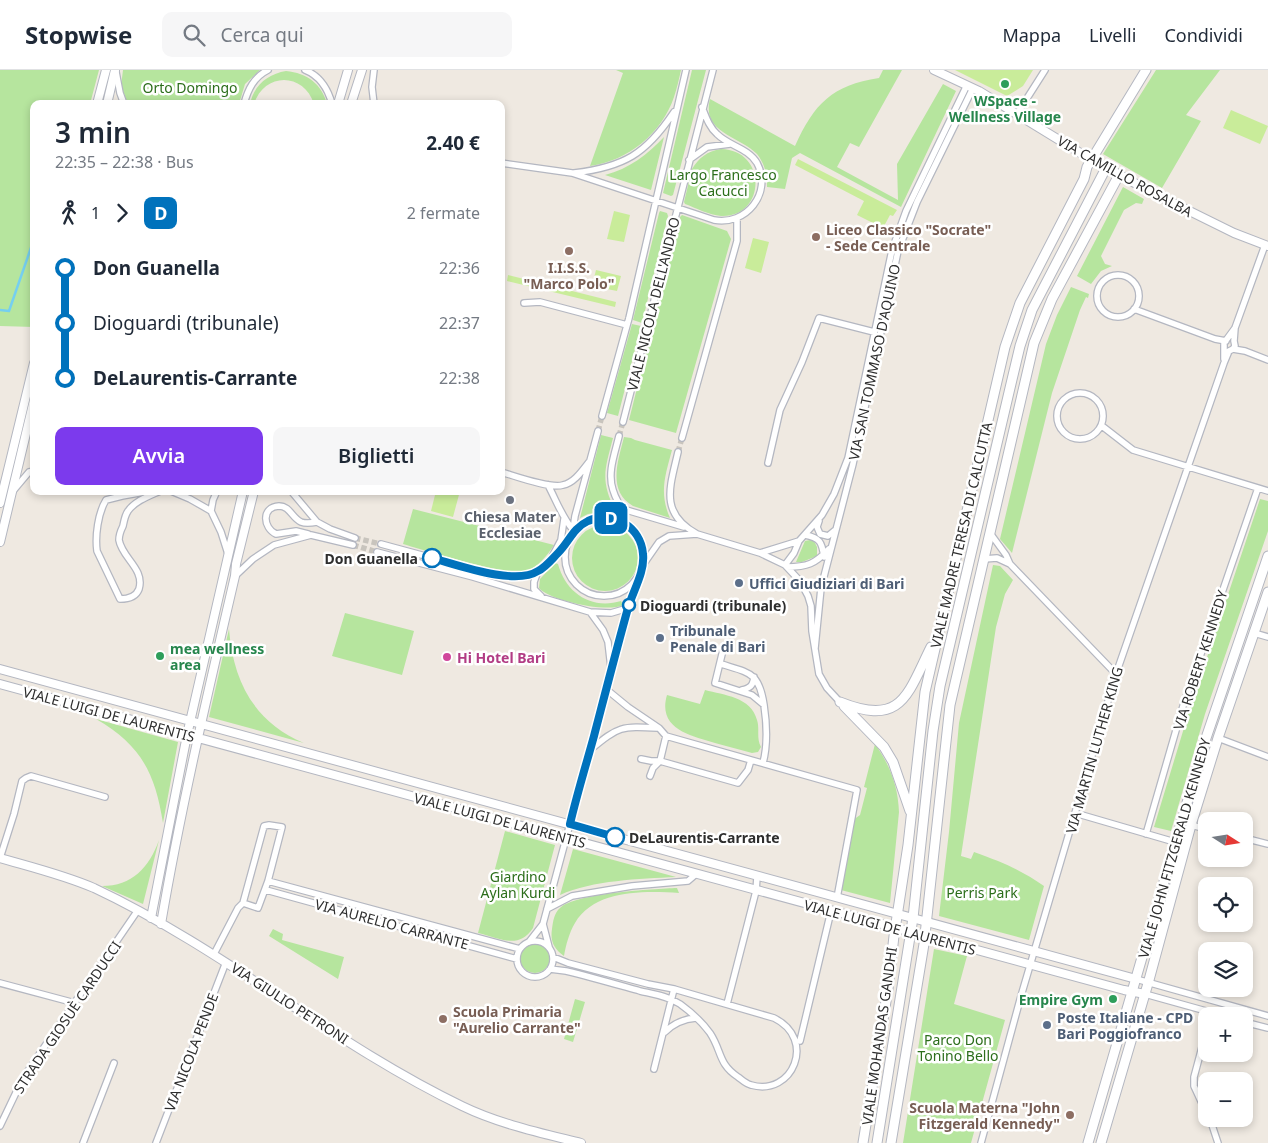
<!DOCTYPE html>
<html lang="it">
<head>
<meta charset="utf-8">
<style>
	:root { --surface:#fff; --page:#f6f6f7; --text:#1f2937; --muted:#747a83; --line:#e0e1e3; --accent:#7c3aed }
	body { margin:0; font-family:"Noto Sans",sans-serif; background:var(--page); color:var(--text); height:100vh; display:flex; flex-direction:column; font-size:19px; white-space:nowrap }
	* { box-sizing:border-box; margin:0 }
	p { font-size:16px; color:var(--muted) }
	.icon { flex:none; width:28px; height:28px; fill:none; stroke:currentColor; stroke-width:2; stroke-linecap:round; stroke-linejoin:round }
	.map { position:relative; flex:1; overflow:hidden }
	.sheet { position:absolute; left:30px; top:30px; width:475px; height:395px; display:flex; flex-direction:column; background:var(--surface); border-radius:10px; box-shadow:0 2px 8px #0003 }
	.sheet>* { flex:none }
	.badge { padding:0 10px; border-radius:8px; font-size:18px; line-height:32px }
	.needle { width:32px; rotate:102deg }
	.controls { position:absolute; left:1198px; top:742px; display:grid; gap:10px }
	.controls a { display:grid; place-items:center; width:55px; height:55px; border-radius:10px; background:var(--surface); box-shadow:0 2px 8px #0003; font-size:25px }
	.map>.badge { position:absolute; translate:-50% -50%; box-shadow:0 0 0 2px #fff }
	.legs { display:flex; align-items:center; gap:8px; height:55px; padding:0 25px; font-size:16px }
	.legs p { margin-inline-start:auto }
	.head { display:flex; align-items:center; justify-content:space-between; height:85px; padding:0 25px }
	h1 { font-size:28px; font-weight:600; line-height:38px }
	.action { display:flex; gap:10px; margin-top:auto; padding:10px 25px }
	.action a { flex:1; height:58px; border-radius:10px; background:var(--accent); color:#fff; font-size:20px; font-weight:600; line-height:58px; text-align:center }
	.action a+a { background:var(--page); color:var(--text) }
	ul { padding:0 25px; list-style:none }
	li { display:flex; align-items:center; gap:18px; height:55px; font-size:19px }
	li i { display:grid; place-items:center; width:8px; height:100%; margin:0 6px; background:currentColor }
	li i::after { content:''; width:12px; height:12px; margin:-6px; border:4px solid; border-radius:50%; background:var(--surface) }
	li p { margin-inline-start:auto }
	li:first-child i { background:linear-gradient(#0000 50%,currentColor 0) }
	li:last-child i { background:linear-gradient(currentColor 50%,#0000 0) }
	header { display:flex; align-items:center; gap:30px; box-sizing:border-box; height:70px; padding:0 25px; background:var(--surface); border-bottom:1px solid var(--line) }
	header strong { font-size:24px }
	nav { display:flex; gap:28px; margin-inline-start:auto; font-size:18px }
	.search { width:350px; height:45px; background:var(--page); display:flex; align-items:center; gap:12px; box-sizing:border-box; padding:0 18px; border-radius:10px; color:var(--muted); font-size:19px }
	.map>svg:first-child { display:block }
</style>
</head>
<body>
<header>
<strong>Stopwise</strong>
<div class="search"><svg class="icon" aria-label="search" viewBox="0 0 24 24"><circle cx="10" cy="10" r="6"/><path d="M15 15l6 6"/></svg>Cerca qui</div>
<nav><a>Mappa</a><a>Livelli</a><a>Condividi</a></nav>
</header>
<div class="map">
<svg width="1268" height="1073" viewBox="0 0 1268 1073">
	<rect width="100%" height="100%" fill="#efe9e1"/>
	<path fill="#b6e59e" d="M0,0H99L90,34H34V257L0,256Z
		M123,0H260L245,14L239,34H128L121,16Z
		M616,0H681C679,9 677,18 674,27C662,63 628,91 590,96L623,3Z
		M692,0H706L673,125L671,126L663,123Z
		M883,0H902L859,77L850,73L837,97L898,130L897,94L943,14L956,21L901,137L800,83L792,88L785,119L767,117C767,105 765,94 757,84C740,66 701,63 710,29L795,76C814,34 832,15 879,8Z
		M1156,0H1220L1186,45L1201,51L1162,118L1103,84Z
		M286,1C307,3 322,14 327,34H314C304,2 264,2 254,34H250C254,15 268,4 286,1Z
		M664,67L651,120L605,105C629,99 648,84 664,67Z
		M721,79C768,80 766,148 721,146C709,145 696,138 685,134L684,132L692,99C699,88 707,81 721,79Z
		M1123,117L1144,129L1142,134L1136,133L1124,140L1101,186L1105,194L1112,196L1101,201L1091,214L1077,206Z
		M660,141L667,143L668,146L642,253L633,250L659,143Z
		M682,145L727,161L731,169L676,363L629,350L680,147Z
		M1071,217L1089,224L1088,228L1086,227L1080,240L1052,323L1012,483L1000,469L1046,274L1057,245Z
		M632,254L641,256L618,346L607,343Z
		M601,365L613,368C605,399 600,410 615,440L588,444L580,448Z
		M624,367L631,368L635,370L672,380C665,406 659,423 670,448L633,436C607,421 618,391 624,367Z
		M1260,429L1268,431V461L1205,644L1171,761L1154,757L1190,638Z
		M413,439L554,475C547,486 538,497 525,502C511,507 423,480 403,474Z
		M572 488a33 33 0 1 1 66 0a33 33 0 1 1-66 0Z
		M810,470L814,471L817,477V486L802,492H796L805,471Z
		M555,493L558,494C566,523 591,540 621,531L623,535C608,543 550,531 539,518L540,509Z
		M993,495L1000,496L1013,510L1005,524L996,557L961,786L971,789L974,782C1002,792 1021,800 1044,816L1029,870L939,846L949,762L959,653Z
		M345,543L414,561L402,605L332,586Z
		M229,559C233,611 254,652 304,673L209,647Z
		M705,620C724,625 751,627 757,650C760,659 756,668 761,677L758,682L752,683C740,680 727,676 715,673C691,666 657,659 667,625L700,634Z
		M96,649L178,672L163,753C155,703 141,675 96,649Z
		M875,674C890,695 898,716 899,742L890,833L841,820L853,750L860,745L867,718L864,717Z
		M505,761L555,775L533,858C519,880 499,868 478,863Z
		M159,770L143,834L102,816C132,816 149,798 159,770Z
		M573,779L676,807C639,809 593,810 560,825Z
		M677,818L679,823C645,821 595,819 575,853C569,863 566,875 564,886C554,879 550,871 552,859C553,852 554,843 560,838C575,823 654,819 677,818Z
		M273,859L283,864L282,870L344,887L338,909L269,866Z
		M520 888a15 15 0 1 1 30 0a15 15 0 1 1-30 0Z
		M934,879L967,886L954,934L1005,950L971,1073H903Z
		M575,929L585,932L573,972L564,969Z"/>
	<path fill="#c9ec9a" d="M955,0H1033L1023,16L1007,26Z
		M1231,40L1268,56L1260,74L1223,58Z
		M798,89L897,140L893,146L890,145L883,158L857,145L864,131L795,95Z
		M614,141L630,145L624,172L607,169Z
		M753,168L769,172L761,203L745,198Z
		M596,200L621,206L617,221L592,216Z
		M508,205L616,232L615,237L507,211Z
		M436,421H460L453,447L431,441Z"/>
	<g fill="none" stroke-linecap="round" stroke-linejoin="round">
		<path stroke="#75cff0" stroke-width="2.5" d="M0,240L9,241L34,169"/>
		<path stroke="#c8c4bd" stroke-width="5.5" stroke-dasharray="5.5 3" stroke-linecap="butt" d="M598,361L602,346
			M619,366L623,352
			M678,382L682,368
			M355,468L381,474
			M353,475L377,482"/>
		<g stroke="#b4b7c1" stroke-width="8">
			<path id="minor" d="M305,0C320,6 328,19 332,34
				M374,0L372,17L374,34
				M116,2L120,23L124,34
				M244,34C248,19 254,7 268,0
				M1017,44L1045,0
				M689,90L707,77L730,74
				M501,93L572,103L714,150C746,156 773,123 757,93C748,78 729,76 717,64C709,57 706,47 702,37
				M574,103C624,97 646,84 674,42
				M1097 226a21 21 0 1 1 42 0a21 21 0 1 1-42 0Z
				M524,233L540,232L627,255
				M1134,239L1215,269L1226,271
				M1233,279L1245,281L1268,290
				M1224,289V273L1235,258L1265,175
				M1057 346a23 23 0 1 1 46 0a23 23 0 1 1-46 0Z
				M602,346L629,248L686,0
				M29,351L34,366
				M623,352L713,0
				M1102,356L1133,380L1268,421
				M619,366C615,383 607,403 613,420C617,434 623,435 624,452
				M682,368L737,171V149
				M678,382C670,417 659,443 697,464
				M768,393L780,340L802,292L819,248L874,262
				M501,402C515,406 550,419 563,415C574,413 582,401 589,392
				M548,415C556,430 562,447 573,460
				M13,421L29,402L34,401
				M150,421L122,426L106,430C98,443 95,466 97,481L120,529C128,529 136,527 139,519C145,499 122,488 119,470C119,465 121,460 123,456C124,451 125,445 128,441C135,431 149,426 160,421
				M171,421L190,429L211,441
				M217,421L213,430L211,441L221,462L228,484
				M291,421L317,452L330,459L355,468
				M623,439L684,457
				M565 487a39 39 0 1 1 78 0a39 39 0 1 1-78 0Z
				M819,451L817,457L820,464L828,466L834,461
				M573,460L575,446L598,361
				M990,463L1006,485L1010,494
				M308,464L296,461L276,464C263,458 261,437 279,436C290,436 292,448 301,452C306,454 312,453 317,452
				M805,465C820,468 822,472 824,487
				M381,474L466,497L512,507L524,506L538,501L567,474
				M377,482L473,507L590,542L603,560L608,572L611,598
				M760,483L799,471L822,445L834,424L848,388L892,180L906,141L967,15
				M553,485L561,470L564,449
				M984,489L997,488L1010,494L1116,604
				M643,495L659,472L669,466L697,464L760,483L785,495L800,511L808,526L811,536L812,561L819,604L827,618L840,632
				M785,495L794,483L799,471
				M787,497C807,497 815,494 829,479
				M538,501L534,512V519L541,526
				M235,506L253,489L274,475L311,465L353,475
				M590,542L611,543L628,538
				M1254,563L1268,567
				M815,578L821,518L853,394L898,181L917,132L973,18
				M721,594C750,603 759,602 764,635L752,625L715,613L724,576
				M606,619L628,637L659,658L666,666L857,720L837,828
				M742,620C750,618 753,616 754,607
				M1218,668L1268,687
				M590,680C619,656 621,656 658,658
				M641,689L651,691H660L738,713L748,700L751,690
				M763,693C768,674 767,655 764,635
				M650,706L653,698L660,691L666,666
				M1075,743L1185,775
				M1191,755L1206,759
				M1146,764L1183,636L1258,418
				M1244,768L1268,774
				M0,788L14,744L22,711L26,708L31,706L105,727
				M268,811L520,879
				M266,820L517,889
				M547,839L572,826L632,816L688,811L695,805
				M517 889a18 18 0 1 1 36 0a18 18 0 1 1-36 0Z
				M529,872L543,854
				M549,877L543,854L628,538L638,508
				M214,884L238,838L243,833L264,756L269,755L282,757L268,811L258,838L243,833
				M550,899L566,901C591,907 615,914 640,921C653,924 668,926 680,934C691,942 702,952 710,963C722,981 718,994 738,1007C742,1010 746,1014 751,1015C793,1027 817,969 774,948L674,919L648,914L568,893L553,887
				M1136,909L1268,946
				M0,913L75,933
				M1145,924L1224,946
				M727,934L756,821L757,807
				M1244,952L1268,958
				M665,962C674,953 683,949 696,948
				M1206,962L1194,1007V1016L1206,1042
				M800,971L831,841
				M654,999L674,919
				M1210,1049L1218,1073
				M0,1056L23,1008L138,840
				M83,1073L114,993
				M156,1073L226,892
				M981,1073L1021,926L1116,604L1224,293L1229,281L1233,279L1235,276L1234,271L1235,258"/>
		</g>
		<g stroke="#b4b7c1" stroke-width="10">
			<path id="tertiary" d="M934,0L979,21L1082,84L1151,122L1234,163L1268,176
				M97,34L106,0
				M107,34L115,0
				M338,34L348,0
				M351,34L362,0
				M0,433L34,293
				M0,472L34,330
				M0,599L1136,909
				M0,614C375,716 749,820 1124,920L1145,924
				M0,788C31,797 64,805 94,818C224,879 333,974 462,1036C499,1054 541,1063 581,1073
				M151,848L187,665L243,421
				M161,854C181,737 208,622 235,506L236,494L254,421"/>
		</g>
		<g stroke="#b4b7c1" stroke-width="11">
			<path id="secondary" d="M840,632C902,657 907,625 931,577
				M844,636L884,677L893,692L910,741
				M863,1073L888,919L894,866L908,775L925,622L1005,277L1020,233L1084,109L1087,97L1146,0
				M877,1073L913,848L933,661L940,616L1010,318L1020,276L1032,240L1106,98
				M891,1073L924,874L950,635L1025,312L1034,273L1052,229L1119,105
				M1088,1073L1205,671L1268,486
				M1101,1073L1149,910L1191,755L1218,668L1268,522"/>
		</g>
		<use href="#minor" stroke="#fff" stroke-width="5.5"/>
		<use href="#tertiary" stroke="#fff" stroke-width="8"/>
		<use href="#secondary" stroke="#fff" stroke-width="9"/>
	</g>
	<g fill="none" stroke-linecap="round" stroke-linejoin="round">
		<g stroke="#fff" stroke-width="11">
			<path id="line-1" d="M432,488C458,495 515,516 538,501C546,497 552,489 558,483C569,472 573,458 588,451C613,440 641,457 643,484C645,502 633,521 628,538C616,581 605,624 594,666C586,695 577,724 570,754L615,767"/>
		</g>
		<use href="#line-1" stroke="#0072bc" stroke-width="8"/>
	</g>
	<g fill="#2e9e5b" stroke="#fff" stroke-width="2">
		<circle cx="1005" cy="14" r="5"/>
		<circle cx="160" cy="586" r="5"/>
		<circle cx="1113" cy="929" r="5"/>
	</g>
	<g fill="#8d6e63" stroke="#fff" stroke-width="2">
		<circle cx="816" cy="167" r="5"/>
		<circle cx="569" cy="181" r="5"/>
		<circle cx="443" cy="949" r="5"/>
		<circle cx="1070" cy="1045" r="5"/>
	</g>
	<circle fill="#6b7280" stroke="#fff" stroke-width="2" cx="510" cy="430" r="5"/>
	<g fill="#fff" stroke="#0072bc" stroke-width="2.5">
		<circle cx="432" cy="488" r="9"/>
		<circle cx="629" cy="535" r="6"/>
		<circle cx="615" cy="767" r="9"/>
	</g>
	<g fill="#5c6f8a" stroke="#fff" stroke-width="2">
		<circle cx="739" cy="513" r="5"/>
		<circle cx="660" cy="568" r="5"/>
		<circle cx="1047" cy="955" r="5"/>
	</g>
	<circle fill="#d1479c" stroke="#fff" stroke-width="2" cx="447" cy="587" r="5"/>
	<g text-anchor="middle" dominant-baseline="central" stroke-width="5" stroke-linejoin="round" paint-order="stroke">
		<g font-size="14" fill="#2c6e1b" stroke="#fff">
			<text x="190" y="17">Orto Domingo</text>
			<text x="723" y="104">Largo Francesco<tspan x="723" dy="16">Cacucci</tspan></text>
			<text x="518" y="806">Giardino<tspan x="518" dy="16">Aylan Kurdi</tspan></text>
			<text x="982" y="822">Perris Park</text>
			<text x="958" y="969">Parco Don<tspan x="958" dy="16">Tonino Bello</tspan></text>
		</g>
		<g font-size="14" font-weight="bold" fill="#27864d" stroke="#fff">
			<text x="1005" y="30">WSpace -<tspan x="1005" dy="16">Wellness Village</tspan></text>
			<text x="170" y="578" text-anchor="start">mea wellness<tspan x="170" dy="16">area</tspan></text>
			<text x="1103" y="929" text-anchor="end">Empire Gym</text>
		</g>
		<g font-size="14" fill="#2e2e2e" stroke="#fff">
			<text transform="translate(1125 106) rotate(29)">VIA CAMILLO ROSALBA</text>
			<text transform="translate(653 234) rotate(-76)">VIALE NICOLA DELL'ANDRO</text>
			<text transform="translate(874 292) rotate(-78)">VIA SAN TOMMASO D'AQUINO</text>
			<text transform="translate(961 465) rotate(-77)">VIALE MADRE TERESA DI CALCUTTA</text>
			<text transform="translate(1200 590) rotate(-72)">VIA ROBERT KENNEDY</text>
			<text transform="translate(109 644) rotate(15)">VIALE LUIGI DE LAURENTIS</text>
			<text transform="translate(1094 680) rotate(-74)">VIA MARTIN LUTHER KING</text>
			<text transform="translate(500 750) rotate(15)">VIALE LUIGI DE LAURENTIS</text>
			<text transform="translate(1174 778) rotate(-74)">VIALE JOHN FITZGERALD KENNEDY</text>
			<text transform="translate(392 854) rotate(15)">VIA AURELIO CARRANTE</text>
			<text transform="translate(890 857) rotate(15)">VIALE LUIGI DE LAURENTIS</text>
			<text transform="translate(290 933) rotate(33)">VIA GIULIO PETRONI</text>
			<text transform="translate(67 947) rotate(-56)">STRADA GIOSUÈ CARDUCCI</text>
			<text transform="translate(879 966) rotate(-82)">VIALE MOHANDAS GANDHI</text>
			<text transform="translate(191 982) rotate(-69)">VIA NICOLA PENDE</text>
		</g>
		<g font-size="14" font-weight="bold" fill="#785e54" stroke="#fff" text-anchor="start">
			<text x="826" y="159">Liceo Classico "Socrate"<tspan x="826" dy="16">- Sede Centrale</tspan></text>
			<text x="569" y="197" text-anchor="middle">I.I.S.S.<tspan x="569" dy="16">"Marco Polo"</tspan></text>
			<text x="453" y="941">Scuola Primaria<tspan x="453" dy="16">"Aurelio Carrante"</tspan></text>
			<text x="1060" y="1037" text-anchor="end">Scuola Materna "John<tspan x="1060" dy="16">Fitzgerald Kennedy"</tspan></text>
		</g>
		<g font-size="14" font-weight="bold" fill="#5b616d" stroke="#fff">
			<text x="510" y="446">Chiesa Mater<tspan x="510" dy="16">Ecclesiae</tspan></text>
		</g>
		<g font-size="14" font-weight="bold" fill="#2e2e2e" stroke="#fff" text-anchor="start">
			<text x="418" y="488" text-anchor="end">Don Guanella</text>
			<text x="640" y="535">Dioguardi (tribunale)</text>
			<text x="629" y="767">DeLaurentis-Carrante</text>
		</g>
		<g font-size="14" font-weight="bold" fill="#4e5e75" stroke="#fff" text-anchor="start">
			<text x="749" y="513">Uffici Giudiziari di Bari</text>
			<text x="670" y="560">Tribunale<tspan x="670" dy="16">Penale di Bari</tspan></text>
			<text x="1057" y="947">Poste Italiane - CPD<tspan x="1057" dy="16">Bari Poggiofranco</tspan></text>
		</g>
		<g font-size="14" font-weight="bold" fill="#b23c85" stroke="#fff" text-anchor="start">
			<text x="457" y="587">Hi Hotel Bari</text>
		</g>
	</g>
</svg>
<div class="controls">
<a><svg class="needle" viewBox="-14 -14 28 28"><path d="M0-13l5 13h-10z" fill="#e53935"/><path d="M0 13l5-13h-10z" fill="#747a83"/></svg></a>
<a><svg class="icon" aria-label="locate" viewBox="0 0 24 24"><circle cx="12" cy="12" r="6"/><path d="M12 2v4M12 18v4M2 12h4M18 12h4"/></svg></a>
<a><svg class="icon" aria-label="layers" viewBox="0 0 24 24"><path d="M12 4l9 5-9 5-9-5zM3 14l9 5 9-5"/></svg></a>
<a>+</a>
<a>−</a>
</div>
<b class="badge" style="left:611px;top:448px;background:#0072bc;color:#fff">D</b>
<section class="sheet">
<div class="head"><div><h1>3 min</h1><p>22:35 – 22:38 · Bus</p></div><b>2.40 €</b></div>
<div class="legs"><svg class="icon" aria-label="walk" viewBox="0 0 24 24"><circle cx="13" cy="4" r="2"/><path d="M13 8l-2 6 4 7M11 14l-3 7M7 12l3-4h3l4 4"/></svg>1<svg class="icon" aria-label="forward" viewBox="0 0 24 24"><path d="M9 5l7 7-7 7"/></svg><b class="badge" style="background:#0072bc;color:#fff">D</b><p>2 fermate</p></div>
<ul>
<li><i style="color:#0072bc"></i><b>Don Guanella</b><p>22:36</p></li>
<li><i style="color:#0072bc"></i><span>Dioguardi (tribunale)</span><p>22:37</p></li>
<li><i style="color:#0072bc"></i><b>DeLaurentis-Carrante</b><p>22:38</p></li>
</ul>
<div class="action"><a>Avvia</a><a>Biglietti</a></div>
</section>
</div>
</body>
</html>
